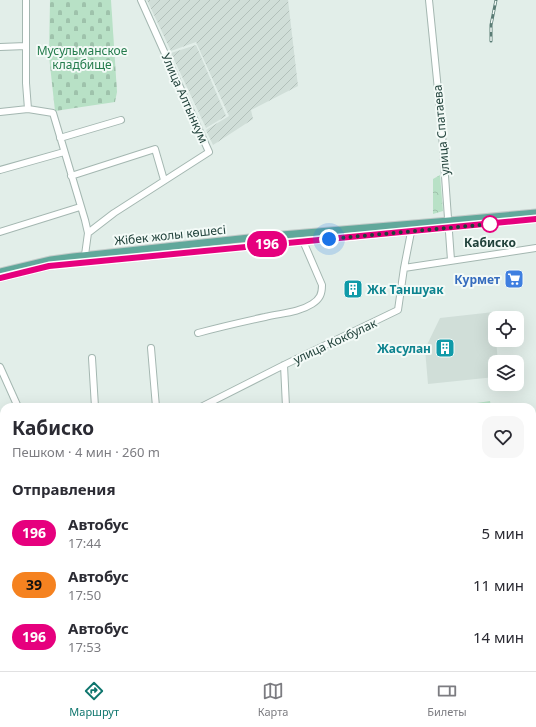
<!DOCTYPE html>
<html lang="ru">
<head>
<meta charset="utf-8">
<style>
	:root { --surface:#fff; --page:#f7f7f7; --text:#2b2b33; --muted:#7c7c81; --line:#e1e1e2; --accent:#0f766e }
	body { margin:0; font-family:"Noto Sans",sans-serif; background:var(--page); color:var(--text); height:100vh; display:flex; flex-direction:column; font-size:15px; white-space:nowrap }
	* { box-sizing:border-box; margin:0 }
	p { font-size:13px; color:var(--muted) }
	.icon { flex:none; width:22px; height:22px; fill:none; stroke:currentColor; stroke-width:2; stroke-linecap:round; stroke-linejoin:round }
	.map { position:relative; flex:1; overflow:hidden }
	.panel { position:absolute; left:0px; top:403px; width:536px; height:268px; display:flex; flex-direction:column; background:var(--surface); border-radius:12px 12px 0 0; box-shadow:0 4px 16px #0002 }
	.panel>* { flex:none }
	.badge { padding:0 8px; border-radius:13px; font-size:14px; line-height:26px }
	.tools { position:absolute; left:488px; top:311px; display:grid; gap:8px }
	.tools a { display:grid; place-items:center; width:36px; height:36px; border-radius:8px; background:var(--surface); box-shadow:0 4px 16px #0002; font-size:20px }
	.you { position:absolute; width:20px; height:20px; margin:-10px; border:3px solid #fff; border-radius:50%; background:#1a73e8; box-shadow:0 0 0 6px #1a73e833 }
	.map>.badge { position:absolute; translate:-50% -50%; box-shadow:0 0 0 2px #fff }
	h2 { padding:0 12px; font-size:15px; line-height:36px }
	.round { display:grid; place-items:center; flex:none; width:42px; height:42px; border-radius:12px; background:var(--page) }
	.head { display:flex; align-items:center; justify-content:space-between; height:68px; padding:0 12px }
	h1 { font-size:19px; font-weight:700; line-height:30px }
	ul { padding:0; list-style:none }
	li { display:flex; align-items:center; gap:12px; height:52px; padding:0 12px }
	li div { flex:1 }
	li b { display:block; font-size:15px }
	li em { font-style:normal }
	li .badge { min-width:44px; font-weight:700; text-align:center }
	.tab-bar { display:flex; justify-content:space-around; align-items:center; height:56px; border-top:1px solid var(--line); background:var(--surface); font-size:11px; color:var(--muted) }
	.tab-bar a { display:grid; justify-items:center; gap:2px }
	.tab-bar .active { color:var(--accent) }
	.map>svg:first-child { display:block }
</style>
</head>
<body>
<div class="map">
<svg width="536" height="671" viewBox="0 0 536 671">
	<defs>
		<pattern id="industrial-furrows" width="10" height="10" patternUnits="userSpaceOnUse"><rect width="10" height="10" fill="#d0ded8"/><path d="M-1 1l2-2M0 10L10 0M9 11l2-2" fill="none" stroke="#b2c0ba"/></pattern>
		<pattern id="grass-tufts" width="24" height="20" patternUnits="userSpaceOnUse"><rect width="24" height="20" fill="#b8e1c6"/><path d="M3 7l-1-3M5 7V3M7 7l1-3M15 17l-1-3M17 17v-4M19 17l1-3" fill="none" stroke="#9ec2ab"/></pattern>
		<pattern id="forest-crowns" width="20" height="18" patternUnits="userSpaceOnUse"><rect width="20" height="18" fill="#b8e1c6"/><path d="M2 6a3 3 0 1 1 6 0M12 15a3 3 0 1 1 6 0" fill="none" stroke="#9ec2ab"/></pattern>
		<pattern id="cemetery-stones" width="16" height="16" patternUnits="userSpaceOnUse"><rect width="16" height="16" fill="#b8e1c6"/><path d="M2 7V4a2 2 0 0 1 4 0v3zM10 15v-3a2 2 0 0 1 4 0v3z" fill="#9ec2ab"/></pattern>
	</defs>
	<rect width="100%" height="100%" fill="#e2eee9"/>
	<path fill="#d0ded8" d="M494,312L495,340H496L498,362H495V377L428,384L425,349L440,318Z"/>
	<path fill="url(#industrial-furrows)" d="M147,0H288L298,86L251,110L253,119L213,145L206,130L229,116L196,42L171,51Z
		M196,45L226,116L206,128L171,53Z"/>
	<path fill="url(#grass-tufts)" d="M490,401L491,407H463V405Z"/>
	<path fill="url(#forest-crowns)" d="M440,175L443,211L433,214V179Z"/>
	<path fill="url(#cemetery-stones)" d="M50,0H111L117,92L115,102L55,111L49,56Z"/>
	<g fill="none" stroke-linecap="round" stroke-linejoin="round">
		<g stroke="#a4b7b1" stroke-width="8">
			<path id="minor" d="M26,0V83L28,109
				M429,0L441,120L451,260
				M0,47L26,46
				M0,112L28,109L53,113L85,220L88,233
				M60,138L121,120
				M0,170L64,152
				M71,176L155,149L164,180
				M0,232L80,207
				M85,255L88,233L114,213L209,152L141,0
				M404,268L536,248
				M198,333C220,327 242,322 265,317C281,313 298,313 312,304C320,299 322,294 322,285L303,241
				M151,348L156,407
				M92,358L95,407
				M284,365L286,407
				M0,367L18,407
				M201,407L284,365L398,310L404,268L411,232
				M0,503L4,508
				M532,570L536,566
				M0,603L4,617
				M0,666L4,655
				M116,667L121,671
				M184,667L189,671
				M258,667L262,671
				M317,667L318,671
				M454,667V671
				M46,671V667"/>
		</g>
		<g stroke="#c1cac8" stroke-width="9">
			<path id="major" d="M0,272L51,260L73,257L258,237L449,221L536,213
				M0,278L49,266L536,219"/>
		</g>
		<use href="#minor" stroke="#fff" stroke-width="6"/>
		<use href="#major" stroke="#61a89b" stroke-width="7"/>
		<g stroke="#5a7c75" stroke-width="3">
			<path id="rail" d="M491,41V25L496,0"/>
		</g>
		<use href="#rail" stroke="#f3faf7" stroke-width="1.5" stroke-dasharray="4.5" stroke-linecap="butt"/>
	</g>
	<g fill="none" stroke-linecap="round" stroke-linejoin="round">
		<g stroke="#fff" stroke-width="9">
			<path id="line" d="M0,278L49,266L536,219"/>
		</g>
		<use href="#line" stroke="#e6007e" stroke-width="6"/>
		<path stroke="#20413a" stroke-width="4" stroke-dasharray="0 7.2" d="M329,239L490,224"/>
	</g>
	<defs>
		<g id="supermarket-square" transform="scale(1)"><rect x="-9" y="-9" width="18" height="18" rx="4" fill="#3f7fe0" stroke="#f3faf7"/><path d="M-6-5.5h2.5l.6 2H6L4.5 2H-2.5L-4.4-4H-6ZM-1.5 3.2a1.3 1.3 0 1 0 .1 0ZM3 3.2a1.3 1.3 0 1 0 .1 0Z" fill="#fff"/></g>
		<g id="building-square" transform="scale(1)"><rect x="-9" y="-9" width="18" height="18" rx="4" fill="#0f9aa8" stroke="#f3faf7"/><path d="M-4-6H4V6H1V3H-1V6H-4ZM-2.5-4.3h1.7v1.8h-1.7ZM.8-4.3h1.7v1.8H.8ZM-2.5-1h1.7V.8h-1.7ZM.8-1h1.7V.8H.8Z" fill="#fff"/></g>
	</defs>
	<g fill-rule="evenodd">
		<use href="#supermarket-square" x="514" y="279"/>
		<use href="#building-square" x="353" y="289"/>
		<use href="#building-square" x="445" y="348"/>
	</g>
	<circle fill="#fff" stroke="#e6007e" stroke-width="2" cx="490" cy="224" r="8"/>
	<g text-anchor="middle" dominant-baseline="central" stroke-width="4" stroke-linejoin="round" paint-order="stroke">
		<g font-size="12" fill="#257c4d" stroke="#f3faf7">
			<text x="82" y="50">Мусульманское<tspan x="82" dy="14">кладбище</tspan></text>
		</g>
		<g font-size="12" fill="#20413a" stroke="#f3faf7">
			<text transform="translate(185 98) rotate(66)">Улица Алтынкум</text>
			<text transform="translate(441 130) rotate(-95)">улица Спатаева</text>
			<text transform="translate(170 235) rotate(-6)">Жібек жолы көшесі</text>
			<text transform="translate(335 341) rotate(-25)">улица Кокбулак</text>
		</g>
		<g font-size="12" font-weight="bold" fill="#20413a" stroke="#f3faf7">
			<text x="490" y="242">Кабиско</text>
		</g>
		<g font-size="12" font-weight="bold" fill="#366cbe" stroke="#f3faf7" text-anchor="end">
			<text x="500" y="279">Курмет</text>
		</g>
		<g font-size="12" font-weight="bold" fill="#0d838f" stroke="#f3faf7" text-anchor="start">
			<text x="367" y="289">Жк Таншуак</text>
			<text x="431" y="348" text-anchor="end">Жасулан</text>
		</g>
	</g>
</svg>
<div class="tools">
<a><svg class="icon" aria-label="locate" viewBox="0 0 24 24"><circle cx="12" cy="12" r="6"/><path d="M12 2v4M12 18v4M2 12h4M18 12h4"/></svg></a>
<a><svg class="icon" aria-label="layers" viewBox="0 0 24 24"><path d="M12 4l9 5-9 5-9-5zM3 14l9 5 9-5"/></svg></a>
</div>
<div class="you" style="left:329px;top:239px"></div>
<b class="badge" style="left:267px;top:244px;background:#e6007e;color:#fff">196</b>
<section class="panel">
<div class="head"><div><h1>Кабиско</h1><p>Пешком · 4 мин · 260 m</p></div><a class="round"><svg class="icon" aria-label="heart" viewBox="0 0 24 24"><path d="M12 20l-8-8c-3-5 5-10 8-4 3-6 11-1 8 4z"/></svg></a></div>
<h2>Отправления</h2>
<ul>
<li><span class="badge" style="background:#e6007e;color:#fff">196</span><div><b>Автобус</b><p>17:44</p></div><em>5 мин</em></li>
<li><span class="badge" style="background:#f58220;color:#111">39</span><div><b>Автобус</b><p>17:50</p></div><em>11 мин</em></li>
<li><span class="badge" style="background:#e6007e;color:#fff">196</span><div><b>Автобус</b><p>17:53</p></div><em>14 мин</em></li>
</ul>
</section>
</div>
<nav class="tab-bar">
<a class="active"><svg class="icon" aria-label="directions" viewBox="0 0 24 24"><path d="M12 3l9 9-9 9-9-9zM9 14v-3h6M13 9l2 2-2 2"/></svg>Маршрут</a>
<a><svg class="icon" aria-label="map" viewBox="0 0 24 24"><path d="M3 6l6-2 6 2 6-2v14l-6 2-6-2-6 2zM9 4v14M15 6v14"/></svg>Карта</a>
<a><svg class="icon" aria-label="tickets" viewBox="0 0 24 24"><path d="M3 7h18v10H3zM15 7v10"/></svg>Билеты</a>
</nav>
</body>
</html>
